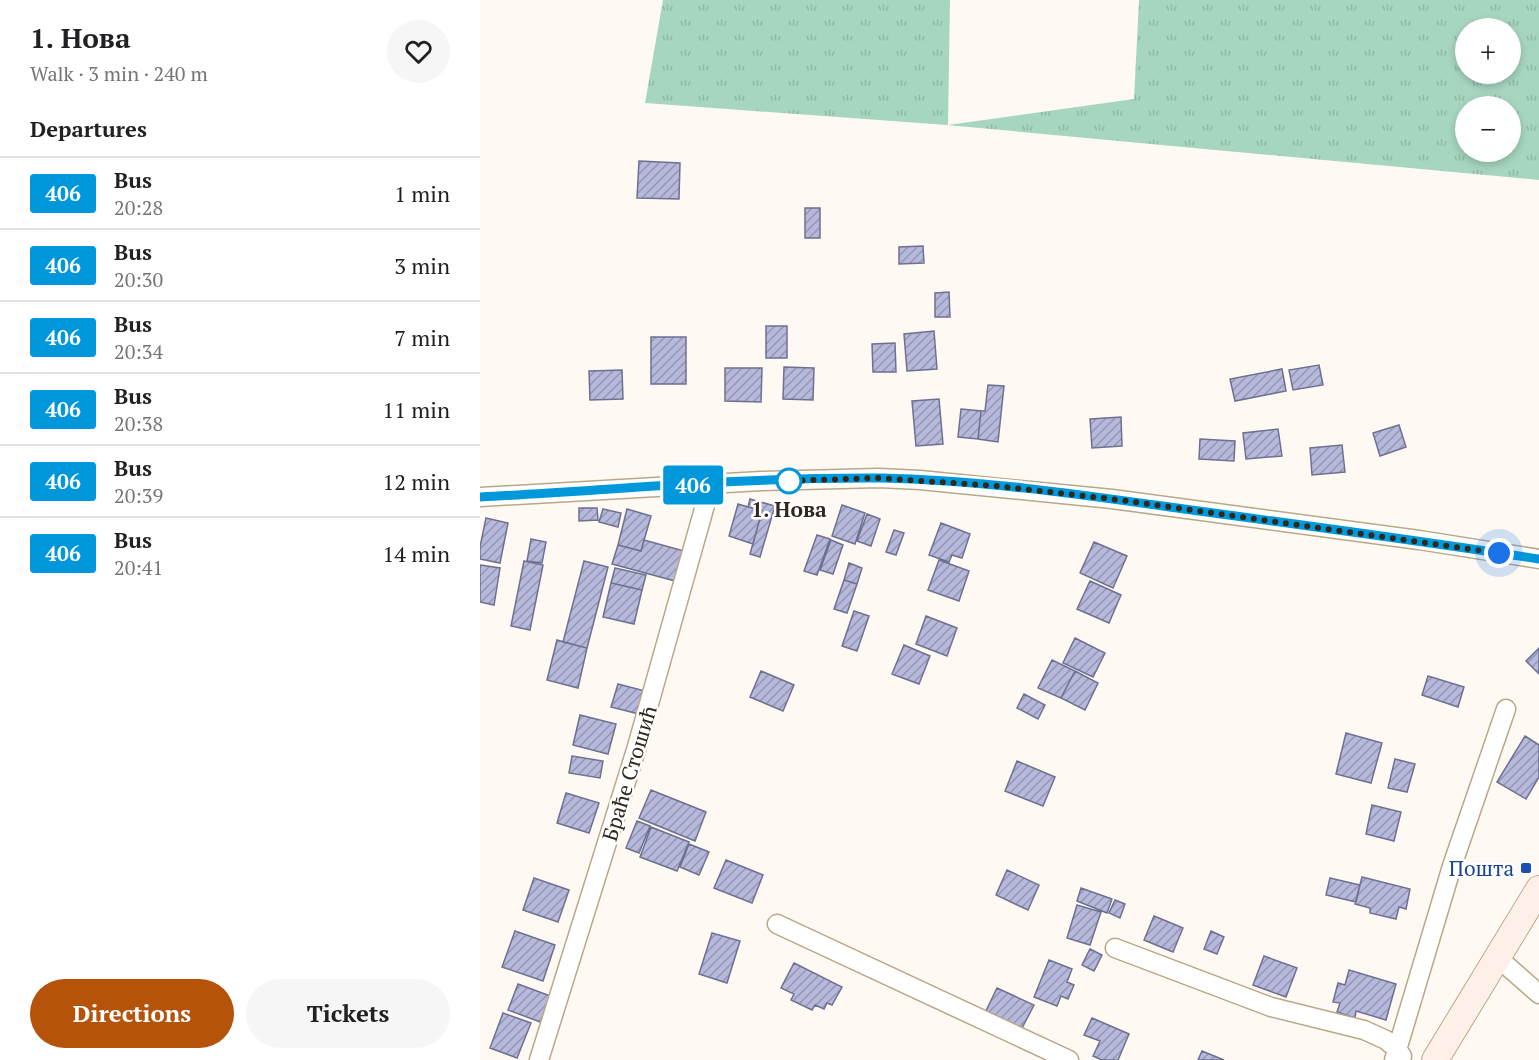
<!DOCTYPE html>
<html lang="en">
<head>
<meta charset="utf-8">
<style>
	:root { --surface:#fff; --page:#f6f6f6; --text:#202124; --muted:#757577; --line:#e0e0e0; --accent:#b45309 }
	body { margin:0; font-family:"PT Serif",serif; background:var(--page); color:var(--text); height:100vh; display:flex; flex-direction:column; font-size:22px; white-space:nowrap }
	* { box-sizing:border-box; margin:0 }
	p { font-size:20px; color:var(--muted) }
	.icon { flex:none; width:33px; height:33px; fill:none; stroke:currentColor; stroke-width:2; stroke-linecap:round; stroke-linejoin:round }
	.map { position:relative; flex:1; overflow:hidden }
	.details { display:flex; flex-direction:column; background:var(--surface); width:480px }
	.details>* { flex:none }
	.badge { padding:0 12px; border-radius:4px; font-size:21px; line-height:39px }
	.fabs { position:absolute; left:975px; top:18px; display:grid; gap:12px }
	.fabs a { display:grid; place-items:center; width:66px; height:66px; border-radius:50%; background:var(--surface); box-shadow:0 3px 9px #0003; font-size:30px }
	.you { position:absolute; width:30px; height:30px; margin:-15px; border:4px solid #fff; border-radius:50%; background:#1a73e8; box-shadow:0 0 0 9px #1a73e833 }
	.map>.badge { position:absolute; translate:-50% -50%; box-shadow:0 0 0 3px #fff }
	h2 { padding:0 30px; font-size:22px; line-height:54px }
	.round { display:grid; place-items:center; flex:none; width:63px; height:63px; border-radius:32px; background:var(--page) }
	.summary { display:flex; align-items:center; justify-content:space-between; height:102px; padding:0 30px }
	h1 { font-size:28px; font-weight:800; line-height:45px }
	.primary-button { display:flex; gap:12px; margin-top:auto; padding:12px 30px }
	.primary-button a { flex:1; height:69px; border-radius:36px; background:var(--accent); color:#fff; font-size:24px; font-weight:800; line-height:69px; text-align:center }
	.primary-button a+a { background:var(--page); color:var(--text) }
	ul { padding:0; list-style:none }
	li { display:flex; align-items:center; gap:18px; height:72px; padding:0 30px; border-top:2px solid var(--line) }
	li div { flex:1 }
	li b { display:block; font-size:22px }
	li em { font-style:normal }
	li .badge { min-width:66px; font-weight:700; text-align:center }
	main { display:flex; flex:1; min-height:0 }
	.map>svg:first-child { display:block }
</style>
</head>
<body>
<main>
<section class="details">
<div class="summary"><div><h1>1. Нова</h1><p>Walk · 3 min · 240 m</p></div><a class="round"><svg class="icon" aria-label="heart" viewBox="0 0 24 24"><path d="M12 20l-8-8c-3-5 5-10 8-4 3-6 11-1 8 4z"/></svg></a></div>
<h2>Departures</h2>
<ul>
<li><span class="badge" style="background:#0098da;color:#fff">406</span><div><b>Bus</b><p>20:28</p></div><em>1 min</em></li>
<li><span class="badge" style="background:#0098da;color:#fff">406</span><div><b>Bus</b><p>20:30</p></div><em>3 min</em></li>
<li><span class="badge" style="background:#0098da;color:#fff">406</span><div><b>Bus</b><p>20:34</p></div><em>7 min</em></li>
<li><span class="badge" style="background:#0098da;color:#fff">406</span><div><b>Bus</b><p>20:38</p></div><em>11 min</em></li>
<li><span class="badge" style="background:#0098da;color:#fff">406</span><div><b>Bus</b><p>20:39</p></div><em>12 min</em></li>
<li><span class="badge" style="background:#0098da;color:#fff">406</span><div><b>Bus</b><p>20:41</p></div><em>14 min</em></li>
</ul>
<div class="primary-button"><a>Directions</a><a>Tickets</a></div>
</section>
<div class="map">
<svg width="1059" height="1060" viewBox="0 0 1059 1060">
	<defs>
		<pattern id="grass-tufts" width="24" height="20" patternUnits="userSpaceOnUse" patternTransform="scale(1.5)"><rect width="24" height="20" fill="#a7d6c0"/><path d="M3 7l-1-3M5 7V3M7 7l1-3M15 17l-1-3M17 17v-4M19 17l1-3" fill="none" stroke="#90b8a4"/></pattern>
		<pattern id="building-hatch" width="6" height="6" patternUnits="userSpaceOnUse" patternTransform="scale(1.5)"><rect width="6" height="6" fill="#b7b9dc"/><path d="M-1 1l2-2M0 6l6-6M5 7l2-2" fill="none" stroke="#9596b2"/></pattern>
	</defs>
	<rect width="100%" height="100%" fill="#fefaf3"/>
	<path fill="url(#grass-tufts)" fill-rule="evenodd" d="M183,0H470L468,125L654,99L659,0H1059V180L467,125L165,103ZM986,28H1030V74H986ZM986,106H1030V152H986Z"/>
	<path fill="url(#building-hatch)" stroke="#6e7090" stroke-width="1.5" d="M159,161L200,163L199,199L157,198Z
		M325,208H340V238H325Z
		M443,246L444,263L419,264V247Z
		M469,292L470,317H455V293Z
		M286,326H307V358H286Z
		M454,331L457,369L427,371L424,334Z
		M171,337H206V384H171Z
		M415,343L416,372H393L392,344Z
		M839,365L843,385L813,390L809,370Z
		M304,367L334,368L333,400L303,399Z
		M245,368H282L281,402L245,401Z
		M802,369L806,391L755,401L750,379Z
		M142,370L143,399L110,400L109,371Z
		M508,385L524,386L518,442L498,439L501,411H505Z
		M459,399L463,444L436,446L432,401Z
		M481,409L501,411L498,439L478,437Z
		M641,417L642,446L612,448L610,419Z
		M919,425L926,447L900,456L893,433Z
		M798,429L802,456L766,459L763,433Z
		M720,439L755,441L754,461L719,459Z
		M862,445L865,472L832,475L830,448Z
		M270,499L295,506L280,557L270,554L282,511L268,507Z
		M258,504L282,511L273,544L249,536Z
		M362,505L385,513L375,544L352,536Z
		M99,508H117L118,520L99,521Z
		M123,509L141,513L138,527L119,522Z
		M147,509L171,516L161,551L138,545Z
		M387,514L400,519L391,546L377,541Z
		M6,518L28,523L20,563L0,559V547Z
		M461,523L490,534L482,558L472,555L469,562L449,555Z
		M414,530L424,533L416,555L406,552Z
		M337,535L350,539L337,575L324,571Z
		M51,539L66,542L62,563L47,561Z
		M164,540L204,551L195,581L132,564L138,545L161,551Z
		M351,540L363,545L353,574L340,570Z
		M614,542L647,556L633,588L600,573Z
		M459,560L489,571L479,601L448,590Z
		M44,561L63,565L50,630L31,626Z
		M104,561L128,567L107,648L83,642Z
		M369,563L382,568L377,584L364,580Z
		M0,565L20,568L14,605L0,602Z
		M135,568L166,575L162,590L131,583Z
		M364,580L377,584L367,613L354,609Z
		M610,581L641,595L629,623L597,609Z
		M131,583L162,590L154,624L123,617Z
		M374,611L389,616L377,651L362,646Z
		M446,616L477,628L467,656L436,644Z
		M595,638L625,653L613,677L583,663Z
		M77,640L107,648L98,688L67,680Z
		M424,645L450,656L439,684L412,674Z
		M1059,648V674L1046,661Z
		M572,660L595,671L581,698L558,688Z
		M281,671L314,685L303,711L270,697Z
		M595,671L618,683L605,710L581,698Z
		M948,676L984,687L978,707L942,695Z
		M138,684L165,691L159,714L131,707Z
		M544,694L565,705L558,719L537,708Z
		M100,715L136,724L128,754L93,745Z
		M866,733L902,743L891,783L856,774Z
		M1045,736L1059,745V777L1046,799L1017,782Z
		M92,756L123,761L120,778L89,773Z
		M915,759L935,764L927,792L908,788Z
		M537,761L575,777L563,806L525,791Z
		M171,790L226,812L215,841L159,818Z
		M86,793L119,803L109,833L77,823Z
		M892,805L921,812L914,841L886,834Z
		M157,821L170,826L159,853L146,848Z
		M171,827L209,842L197,871L160,857Z
		M209,844L229,852L219,875L200,867Z
		M246,860L283,875L272,903L234,888Z
		M527,870L559,885L548,910L516,895Z
		M882,877L930,889L926,909L919,907L916,919L890,913V908L875,904Z
		M54,878L89,890L78,922L43,910Z
		M850,878L880,885L876,902L846,895Z
		M601,888L632,899L627,913L597,901Z
		M635,900L645,904L640,918L629,913Z
		M597,905L621,912L610,945L587,938Z
		M674,916L703,928L693,952L664,940Z
		M35,931L75,945L63,981L22,967Z
		M731,931L744,937L737,954L724,949Z
		M232,933L260,941L247,983L219,974Z
		M610,949L622,955L614,971L602,965Z
		M784,956L817,968L806,997L773,985Z
		M569,960L592,969L587,982L594,985L588,999L581,996L577,1006L554,997Z
		M314,963L362,987L352,1005L347,1003L344,1009L335,1005L332,1010L311,1000L314,994L301,988Z
		M869,970L916,984L906,1020L876,1011L875,1018L857,1012L860,1003L853,1002L858,983L865,985Z
		M38,984L73,997L63,1023L28,1010Z
		M517,988L554,1005L541,1030L505,1013Z
		M23,1013L51,1023L37,1058L10,1048Z
		M612,1018L649,1034L638,1060H622L613,1056L620,1041L604,1035Z
		M722,1051L744,1060H718Z"/>
	<g fill="none" stroke-linecap="round" stroke-linejoin="round">
		<g stroke="#baa787" stroke-width="21">
			<path id="minor" d="M0,497L281,481L399,478L440,480L632,499L939,540L1059,559
				M297,924L589,1060
				M635,948L791,1007L884,1030L906,1040L917,1049L922,1056
				M1018,958L1059,994
				M59,1060L156,750L231,484
				M914,1060L972,866L1026,709"/>
		</g>
		<g stroke="#baa787" stroke-width="28">
			<path id="secondary" d="M955,1060L1059,889"/>
		</g>
		<use href="#minor" stroke="#fff" stroke-width="18"/>
		<use href="#secondary" stroke="#feefe9" stroke-width="26"/>
	</g>
	<g fill="none" stroke-linecap="round" stroke-linejoin="round">
		<g stroke="#fff" stroke-width="14">
			<path id="line" d="M0,497C133,490 267,477 401,478C502,480 604,495 704,509C823,525 941,541 1059,559"/>
		</g>
		<use href="#line" stroke="#0098da" stroke-width="9"/>
		<path stroke="#30281b" stroke-width="6" stroke-dasharray="0 10.8" d="M309,481H305L399,478L516,486L632,499L1019,553"/>
	</g>
	<circle fill="#fff" stroke="#0098da" stroke-width="3" cx="309" cy="481" r="12"/>
	<rect fill="#1a4fb4" stroke="#fff" stroke-width="2" x="1040" y="862" width="12" height="12" rx="3"/>
	<g text-anchor="middle" dominant-baseline="central" stroke-width="5" stroke-linejoin="round" paint-order="stroke">
		<g font-size="21" font-weight="bold" fill="#30281b" stroke="#fff">
			<text x="309" y="509">1. Нова</text>
		</g>
		<g font-size="21" fill="#30281b" stroke="#fff">
			<text transform="translate(149 773) rotate(-73)">Браће Стошић</text>
		</g>
		<g font-size="21" fill="#164399" stroke="#fff" text-anchor="end">
			<text x="1034" y="868">Пошта</text>
		</g>
	</g>
</svg>
<div class="fabs">
<a>+</a>
<a>−</a>
</div>
<div class="you" style="left:1019px;top:553px"></div>
<b class="badge" style="left:213px;top:485px;background:#0098da;color:#fff">406</b>
</div>
</main>
</body>
</html>
